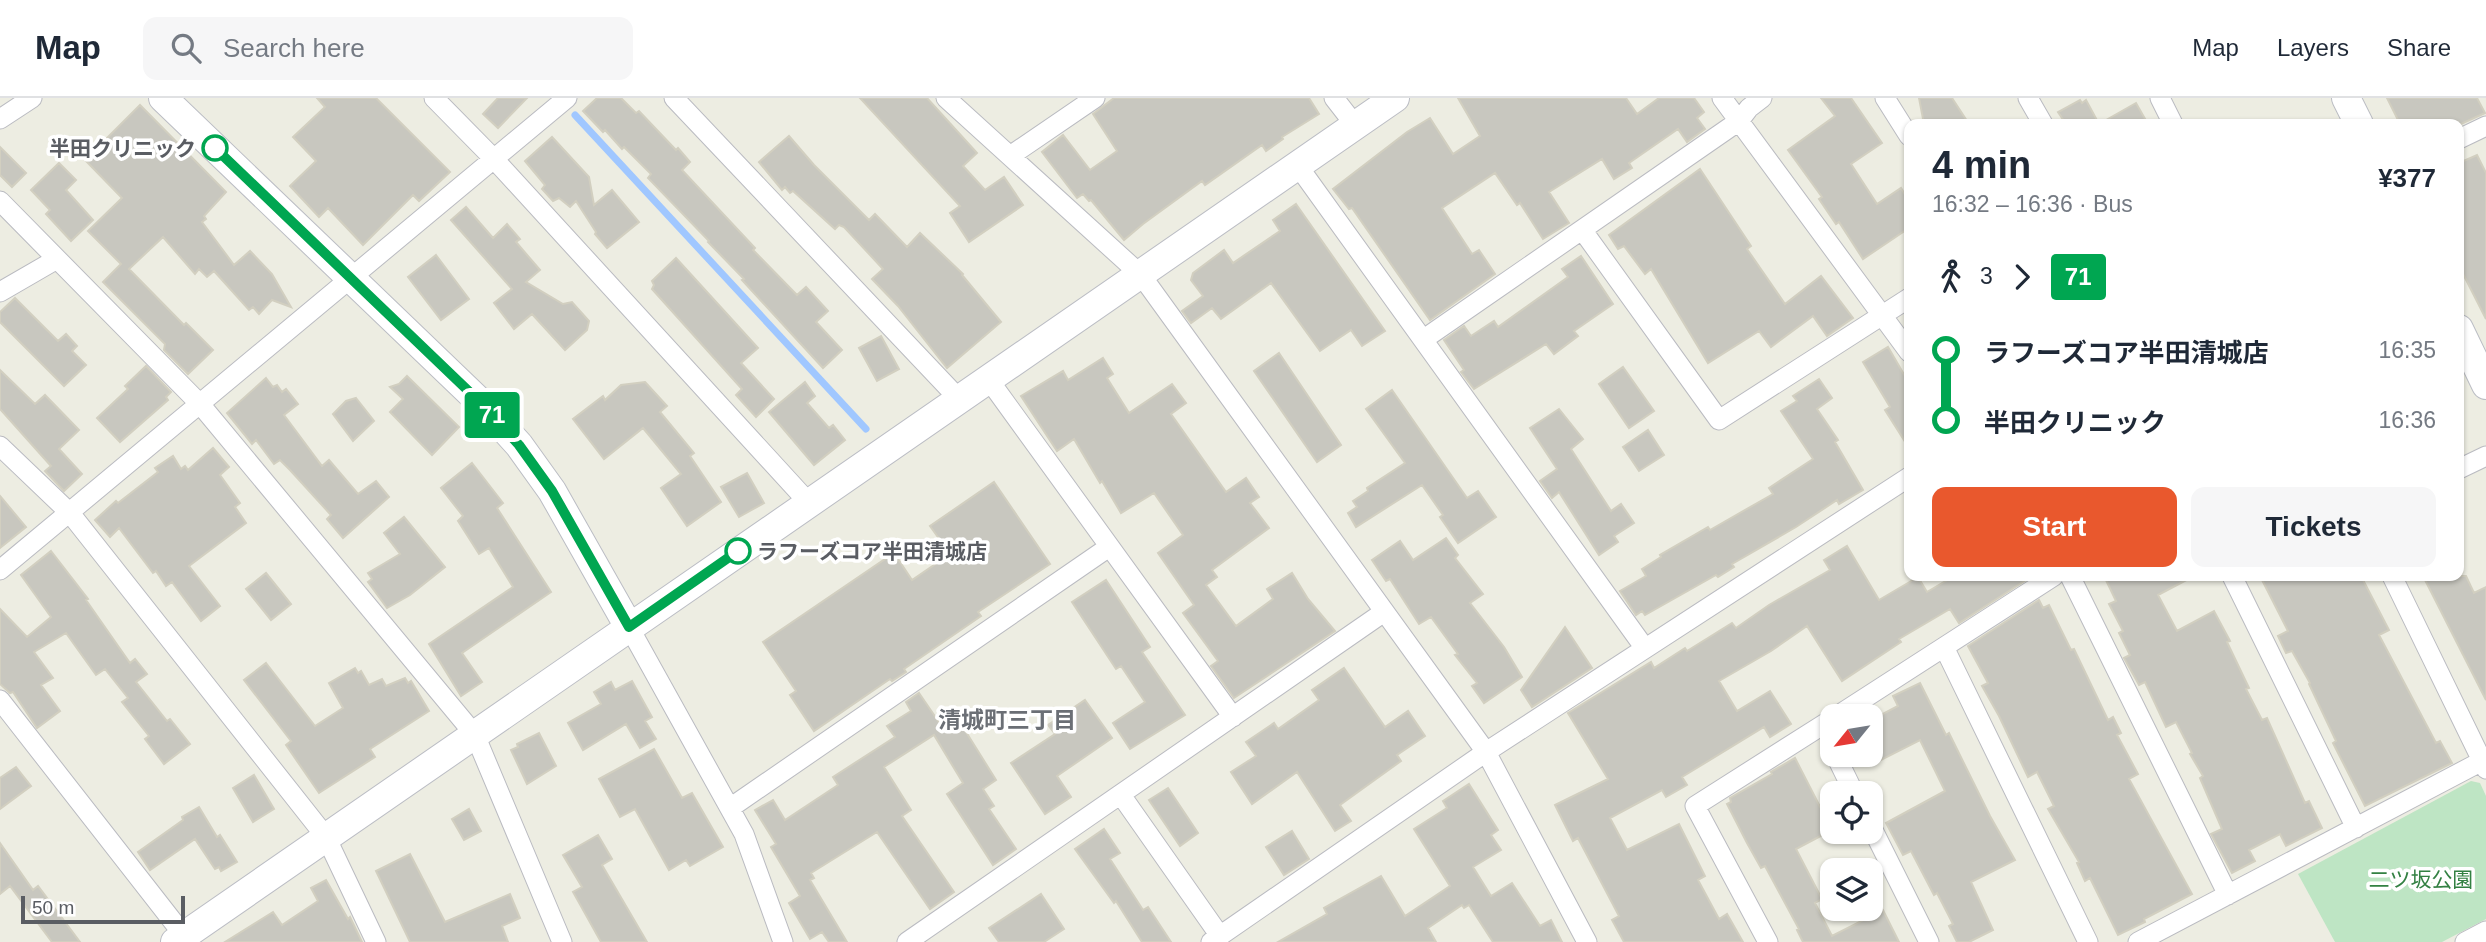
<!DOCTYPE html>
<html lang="en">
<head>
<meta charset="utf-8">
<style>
	:root { --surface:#fff; --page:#f6f6f7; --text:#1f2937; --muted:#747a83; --line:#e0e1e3; --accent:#e9582d }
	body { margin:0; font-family:Helvetica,"Noto Sans JP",sans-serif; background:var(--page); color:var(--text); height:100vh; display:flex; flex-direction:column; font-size:26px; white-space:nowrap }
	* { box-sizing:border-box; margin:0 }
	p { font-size:23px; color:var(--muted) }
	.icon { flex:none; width:38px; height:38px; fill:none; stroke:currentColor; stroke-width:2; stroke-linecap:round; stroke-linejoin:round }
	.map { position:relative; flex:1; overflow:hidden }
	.panel { position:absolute; left:1904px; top:21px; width:560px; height:462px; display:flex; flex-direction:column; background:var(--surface); border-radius:14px; box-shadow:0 2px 5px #0004 }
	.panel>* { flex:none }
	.badge { padding:0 14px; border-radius:5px; font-size:24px; line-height:46px }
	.needle { width:46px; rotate:240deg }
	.fabs { position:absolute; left:1820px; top:606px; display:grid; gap:14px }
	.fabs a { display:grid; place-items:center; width:63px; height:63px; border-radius:14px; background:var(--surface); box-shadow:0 2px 5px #0004; font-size:35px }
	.scale { position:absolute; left:21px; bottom:18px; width:164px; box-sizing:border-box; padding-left:7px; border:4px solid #5a5d63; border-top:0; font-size:19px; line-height:24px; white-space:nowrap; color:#5a5d63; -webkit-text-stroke:5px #fff; paint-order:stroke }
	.map>.badge { position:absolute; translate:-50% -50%; box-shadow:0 0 0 4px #fff }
	.legs { display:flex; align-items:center; gap:10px; height:77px; padding:0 28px; font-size:23px }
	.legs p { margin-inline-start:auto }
	.overview { display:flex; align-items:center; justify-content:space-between; height:119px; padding:0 28px }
	h1 { font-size:38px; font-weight:800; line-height:52px }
	.primary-button { display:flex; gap:14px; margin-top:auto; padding:14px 28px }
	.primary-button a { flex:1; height:80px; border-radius:14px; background:var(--accent); color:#fff; font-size:28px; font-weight:800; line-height:80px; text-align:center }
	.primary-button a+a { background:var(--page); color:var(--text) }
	ul { padding:0 28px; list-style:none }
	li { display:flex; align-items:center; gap:24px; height:70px; font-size:26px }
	li i { display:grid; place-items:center; width:10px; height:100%; margin:0 9px; background:currentColor }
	li i::after { content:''; width:18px; height:18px; margin:-9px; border:5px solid; border-radius:50%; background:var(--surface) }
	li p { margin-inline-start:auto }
	li:first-child i { background:linear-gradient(#0000 50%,currentColor 0) }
	li:last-child i { background:linear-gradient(currentColor 50%,#0000 0) }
	header { display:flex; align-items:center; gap:42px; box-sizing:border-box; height:98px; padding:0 35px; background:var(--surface); border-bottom:2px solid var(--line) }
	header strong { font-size:33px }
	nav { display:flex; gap:38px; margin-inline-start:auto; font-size:24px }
	.search { width:490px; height:63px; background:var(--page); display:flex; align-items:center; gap:18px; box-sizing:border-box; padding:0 24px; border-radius:14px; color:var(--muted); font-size:26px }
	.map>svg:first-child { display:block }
</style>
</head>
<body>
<header>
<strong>Map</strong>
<div class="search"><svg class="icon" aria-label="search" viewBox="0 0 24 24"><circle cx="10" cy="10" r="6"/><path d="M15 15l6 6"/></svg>Search here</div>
<nav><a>Map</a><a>Layers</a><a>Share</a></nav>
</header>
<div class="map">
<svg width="2486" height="844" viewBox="0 0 2486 844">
	<rect width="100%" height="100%" fill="#edede2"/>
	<path fill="#bee5c4" d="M2471,683L2480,685L2486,698V821L2442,844H2335L2298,776Z"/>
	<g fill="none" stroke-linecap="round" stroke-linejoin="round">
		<path stroke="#a0c7ff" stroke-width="7" d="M575,17L866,331"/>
	</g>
	<path fill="#c8c7bf" stroke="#d2cfc0" stroke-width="2" d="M317,0H376L450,74L419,103L413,97L363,147L328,110L319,119L290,88L316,63L293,39L325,9Z
		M498,0H527L498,30L483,16Z
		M597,0H621L636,15L639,13L676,52L678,50L690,64L682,72L755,150L753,152L797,197L806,189L828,213L816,224L842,252L823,270L742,182L744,181L708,144L709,143L648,80L651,76L624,49L622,51L605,32L603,34L583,13Z
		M860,0H927L977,55L963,68L985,92L1004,79L1023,107L969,144L950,115L960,108Z
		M1114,0H1309L1319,16L1282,39L1283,41L1266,53L1262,47L1205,87L1202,83L1143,126L1124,142L1091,102L1089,103L1083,96L1077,100L1042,54L1063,37L1090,72L1117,53L1093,16Z
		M1458,0H1626L1637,16L1659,0H1694L1704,14L1697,20L1705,31L1687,44L1678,31L1629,65L1632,70L1614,81L1602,61L1549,94L1569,125L1543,141L1520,105L1517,107L1495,75L1442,110L1472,156L1479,152L1495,176L1430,222L1352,110L1349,111L1333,91L1407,34L1430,20L1453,56L1480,38Z
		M1821,0H1851L1882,45L1851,66L1877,106L1901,90L1909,103V130L1863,161L1839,124L1836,126L1819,101L1822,99L1788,52L1835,18Z
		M1919,0H1952L1969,26H1924Z
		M2387,0H2477L2485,15L2461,26H2400Z
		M2080,2L2082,5L2086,2L2099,26L2136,5L2148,26H2066L2058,14Z
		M140,7L226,94L204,118L206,121L202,124L234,167L250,153L272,176L291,209L272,202L259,216L253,209L249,212L214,173L207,179L199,171L195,176L163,139L129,171L184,227L186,225L213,252L188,276L164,252L165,246L103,184L121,166L88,133L122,100L85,62Z
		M789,38L814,67L869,122L875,116L907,149L920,135L963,176L962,177L1001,224L947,270L898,208L872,181L883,171L844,129L839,127L835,131L793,93L790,95L785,89L782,92L759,64Z
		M552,39L589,79L594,107L612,92L639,124L607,150L595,136L596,134L576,103L570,109L559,100L553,103L542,91L545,87L525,63Z
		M0,49L26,75L12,89L0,77Z
		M2477,57L2486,75V221L2459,168V65Z
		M59,65L76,82L66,92L93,122L71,143L46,116L50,112L31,92Z
		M1700,71L1751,148L1747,151L1785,206L1821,178L1853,220L1827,238L1813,218L1771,249L1759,233L1708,265L1651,171L1645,176L1624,148L1618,151L1609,137Z
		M1296,106L1385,233L1362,248L1351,232L1320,253L1271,185L1221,221L1212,210L1191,225L1182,213L1203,198L1191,182L1193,175L1224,152L1233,165L1280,133L1273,122Z
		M466,109L493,140L507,126L520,141L516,144L540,172L526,184L563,206L572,204L589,223L587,232L565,252L532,216L514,231L494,205L512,191L451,122Z
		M436,157L469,201L441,222L408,179Z
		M1581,158L1613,206L1574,233L1578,238L1554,256L1546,246L1474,291L1461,274L1464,272L1444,242L1464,228L1471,238L1494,223L1498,229L1568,179L1562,171Z
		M676,160L758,250L741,265L774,301L756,319L736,297L742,291L652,191L654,187L652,183Z
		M15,200L58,243L66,236L77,248L72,253L86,267L64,288L0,224V214Z
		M881,238L899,271L877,283L859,250Z
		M1888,249L1909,285V350L1885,312L1890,309L1863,264Z
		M1279,255L1341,347L1317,364L1254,273Z
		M1103,260L1113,276L1107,280L1129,315L1172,286L1186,305L1171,316L1226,394L1246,380L1259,399L1250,405L1269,430L1212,472L1217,479L1206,487L1236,528L1273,501L1267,491L1292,475L1308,501L1335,533L1234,600L1211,568L1218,563L1183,515L1194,507L1158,455L1183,437L1154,395L1121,415L1102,383L1100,385L1074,341L1057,353L1021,298L1063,273L1068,282Z
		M146,268L171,294L166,299L168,302L120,344L97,320L128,291L125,288Z
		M1623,269L1654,313L1629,330L1599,286Z
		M0,272L35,306L45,297L79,332L59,351L82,376L64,393L45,373L51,368L0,311Z
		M407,278L459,329L432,357L390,314L403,301L390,289L399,286Z
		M266,280L273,289L277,287L282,294L286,291L298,306L284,317L322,368L329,362L358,396L376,383L389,399L343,440L327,421L331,417L290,372L280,362L274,366L256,342L252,346L227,315Z
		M1819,281L1832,300L1817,311L1838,342L1835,344L1863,392L1839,406L1837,402L1796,429L1732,466L1734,469L1718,479L1716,477L1645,517L1642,513L1636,517L1620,493L1646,478L1642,471L1661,459L1660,457L1708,429L1710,432L1773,396L1769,390L1813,361L1781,313L1797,303L1793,298Z
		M645,284L667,308L660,314L694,355L690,358L721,404L687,428L661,390L681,376L643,330L604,361L573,321L603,298L605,302L621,287Z
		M805,284L815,298L807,305L829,330L833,327L845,342L814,367L769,314Z
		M1392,292L1467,400L1478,393L1496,419L1458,445L1440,419L1443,417L1422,387L1356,429L1348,415L1357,409L1353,403L1368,393L1367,390L1405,365L1366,311Z
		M356,300L374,323L353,343L333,316L346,303Z
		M1559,311L1583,341L1571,351L1611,413L1621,406L1634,425L1614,438L1618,444L1599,457L1559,394L1552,400L1540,383L1557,371L1530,330Z
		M1648,332L1664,357L1639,373L1623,349Z
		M213,350L229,369L220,377L240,405L235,409L246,425L189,468L220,508L201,523L172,484L166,488L156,473L153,475L119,430L110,439L95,422L116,403L118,405L158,374L155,370L173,358L181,371L185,368L188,372Z
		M472,365L503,405L497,410L551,494L462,555L482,584L461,598L429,546L513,489L489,450L479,456L458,423L463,418L441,390Z
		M747,375L764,405L739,419L721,389Z
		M994,384L1050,466L978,514L981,518L904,571L906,574L892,583L890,581L814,633L790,597L796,593L763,544L894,455L912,482L950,456L930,428Z
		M0,398L26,429L0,450Z
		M404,419L445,469L410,497L387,510L368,484L372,481L368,475L400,456L384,435Z
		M1446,440L1458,457L1455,460L1483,496L1470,505L1504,549L1522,579L1484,605L1472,588L1477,585L1455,557L1458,556L1431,519L1419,526L1390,481L1386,483L1372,462L1400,443L1413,462Z
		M1847,448L1879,502L1918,479L1927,494L1954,478H2023L2026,482L1959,525L1950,511L1899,541L1901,544L1842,583L1807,528L1771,553L1719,583L1737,613L1770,593L1791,626L1770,639L1764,629L1682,679L1687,687L1666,699L1662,692L1610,720L1627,752L1679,726L1705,778L1698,782L1719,821L1727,816L1743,844H1624L1612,822L1619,818L1578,740L1573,743L1555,707L1608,681L1568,615L1651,564L1654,570L1685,550L1687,553L1732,525L1736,530L1769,507L1830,472L1824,462Z
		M51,453L88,501L86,502L130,565L135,561L147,576L136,584L167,623L170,621L190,646L164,666L145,641L149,638L122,604L128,600L105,571L96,577L66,535L34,554L53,580L41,587L60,613L37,630L13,594L10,595L0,586V511L27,539L51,519L21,477Z
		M266,475L291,506L271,522L246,491Z
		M2104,478H2194L2158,497L2177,533L2214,513L2230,543L2227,544L2249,590L2246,591L2262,622L2267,620L2305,705L2309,703L2322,730L2286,748L2280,736L2249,752L2255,763L2232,775L2211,736L2222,731L2200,680L2203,678L2190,656L2192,655L2176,624L2166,629L2145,584L2139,587L2124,560L2130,557L2119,535L2123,533L2109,506L2116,503Z
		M2260,478H2361L2389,532L2379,537L2436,645L2440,643L2452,665L2365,708L2333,645L2336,643L2309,586L2310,585L2292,553L2286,555L2278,538L2288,533Z
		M2423,478H2466L2474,495L2486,489V602Z
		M1106,482L1150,549L1142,554L1185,617L1130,651L1113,625L1145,604L1121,568L1116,571L1072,504Z
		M2039,502L2043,510L2049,507L2071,552L2074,551L2108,622L2113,619L2121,635L2117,637L2138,676L2129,681L2192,796L2144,821L2145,824L2118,837L2090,780L2085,783L2077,765L2079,764L2048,711L2054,708L2037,674L2028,679L1999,618L1982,588L1988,585L1968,548Z
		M1565,529L1592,570L1532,609L1521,592Z
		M266,565L315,628L343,610L329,585L355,570L358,575L361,573L369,587L382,581L386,588L405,580L408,585L411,583L429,613L370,651L375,659L319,695L286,647L291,643L244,582Z
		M1344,570L1385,629L1408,613L1425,638L1397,657L1401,663L1340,707L1351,723L1335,733L1297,674L1252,706L1231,674L1256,658L1246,644L1274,625L1278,631L1319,602L1312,592Z
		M632,583L652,619L645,623L656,641L640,650L626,626L583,652L568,625L601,606L594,594L611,584L615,592Z
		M1920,585L1946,637L1949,635L1990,718L2015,762L1971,784L1993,832L1969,844H1957L1949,828L1953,826L1937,795L1934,797L1911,753L1903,757L1886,725L1945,693L1920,642L1871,667V622L1898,608L1893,598Z
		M919,595L943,630L958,621L996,682L983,691L994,708L989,711L1016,751L993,767L947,696L963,685L934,637L884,669L911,712L902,718L954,794L930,811L877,734L811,775L814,780L810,782L847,844H829L822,834L810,841L789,805L800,798L771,749L776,746L755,712L773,702L785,722L838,687L833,679L895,639L887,628L911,613L906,604Z
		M1085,602L1112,640L1057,678L1071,699L1045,716L1011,665L1055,636L1048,627Z
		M539,635L556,668L527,686L511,652L518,649L517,646Z
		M654,651L682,700L692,695L723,749L690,768L686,762L669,772L635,711L620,719L599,681Z
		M1795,660L1832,732L1796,751L1822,801L1815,805L1832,838L1883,812L1899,844H1803L1797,832L1799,831L1765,768L1761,770L1747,745L1727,706L1731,704L1730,700L1772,676L1771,674Z
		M16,669L31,688L0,711V680Z
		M254,677L274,711L253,724L233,690Z
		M1469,686L1498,732L1491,737L1501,752L1473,769L1491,798L1512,785L1540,828L1551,822L1562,844H1493L1469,807L1464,810L1462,807L1428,830L1436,844H1278L1327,816L1324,810L1381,778L1405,818L1450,788L1414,731L1447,710L1443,703Z
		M1168,690L1198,735L1180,748L1149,702Z
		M199,709L217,739L220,737L237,764L221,773L219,769L215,771L195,741L150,772L138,754L183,722L182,719Z
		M469,711L481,733L464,742L452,721Z
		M1104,731L1120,755L1110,761L1143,812L1148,809L1171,844H1142L1116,803L1114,805L1075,751Z
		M1292,733L1309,761L1284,777L1266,749Z
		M598,737L612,761L602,767L647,844H601L573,794L582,789L563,757Z
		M0,745L33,792L38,788L80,844H52L10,788L0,796Z
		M410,756L445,824L510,796L520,820L502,828L508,844H410L376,773Z
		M326,782L348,821L350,819L362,844H225L273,814L282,827L318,803L311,790Z
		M1041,796L1064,831L1044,844H999L989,830Z"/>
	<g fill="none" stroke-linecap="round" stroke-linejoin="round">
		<g stroke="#babbc1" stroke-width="21">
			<path id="street" d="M434,0L494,61L809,405
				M674,0L959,301
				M946,0L1141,177L1486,654L1587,844
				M1334,0L1355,27
				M1722,0L1909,254
				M1885,0L1909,38
				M2028,0L2043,26
				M2160,0L2173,26
				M0,21L32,0
				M2459,41L2486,28
				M1010,58L1095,0
				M1298,68L1644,549
				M0,103L200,306L475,637L562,844
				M1583,133L1719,322L1909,200
				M0,194L57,161
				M1424,241L1739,23L1749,10L1762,0
				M989,282L1233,619
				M0,348L70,415L326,739L376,844
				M2459,371L2486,358
				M0,472L567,0
				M2070,478L2228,797
				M2232,478L2356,730
				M2392,478L2486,671
				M629,529L744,736L783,844
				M1944,549L2088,844
				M0,602L189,844
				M1837,618L2054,478
				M1835,656L1854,695
				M1121,697L1220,838
				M730,710L1109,449
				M1871,728L1929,844
				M907,844L1384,514
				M1211,844L1486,654L1909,379
				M1768,844L1695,708L1832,621
				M2138,844L2482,663
				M2465,844L2486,833"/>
		</g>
		<g stroke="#bbbdc4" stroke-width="30">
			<path id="secondary" d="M163,0L482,306L519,347L552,393L629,529
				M2346,0L2359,26
				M2459,231L2486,287
				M175,844L1395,0"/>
		</g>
		<use href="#street" stroke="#fff" stroke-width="19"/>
		<use href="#secondary" stroke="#fff" stroke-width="28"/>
	</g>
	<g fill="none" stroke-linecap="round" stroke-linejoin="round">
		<g stroke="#fff" stroke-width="16">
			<path id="line-1" d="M215,50L482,306L519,347L552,393L629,529L738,453"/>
		</g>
		<use href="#line-1" stroke="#00a651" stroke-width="10"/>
	</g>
	<g fill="#fff" stroke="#00a651" stroke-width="3.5">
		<circle cx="215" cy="50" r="12"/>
		<circle cx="738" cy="453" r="12"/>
	</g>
	<g text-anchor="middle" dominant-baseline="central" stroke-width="7" stroke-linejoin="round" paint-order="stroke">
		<g font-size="21" font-weight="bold" fill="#5a5d63" stroke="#fff" text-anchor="end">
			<text x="196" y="50">半田クリニック</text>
			<text x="757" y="453" text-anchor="start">ラフーズコア半田清城店</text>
		</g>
		<g font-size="21" fill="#338143" stroke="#fff">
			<text x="2421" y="781">二ツ坂公園</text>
		</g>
		<g font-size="23" font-weight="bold" fill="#6b6f75" stroke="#fff">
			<text x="1007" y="622">清城町三丁目</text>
		</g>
	</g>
</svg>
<div class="fabs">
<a><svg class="needle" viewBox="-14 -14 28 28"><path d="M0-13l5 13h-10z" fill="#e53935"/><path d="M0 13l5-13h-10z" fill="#747a83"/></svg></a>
<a><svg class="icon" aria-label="locate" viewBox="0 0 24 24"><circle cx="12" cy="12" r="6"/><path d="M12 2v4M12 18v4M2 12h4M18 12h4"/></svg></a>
<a><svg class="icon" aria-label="layers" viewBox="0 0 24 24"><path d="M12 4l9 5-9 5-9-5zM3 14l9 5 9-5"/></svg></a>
</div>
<div class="scale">50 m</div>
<b class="badge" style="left:492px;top:317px;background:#00a651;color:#fff">71</b>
<section class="panel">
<div class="overview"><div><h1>4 min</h1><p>16:32 – 16:36 · Bus</p></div><b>¥377</b></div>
<div class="legs"><svg class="icon" aria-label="walk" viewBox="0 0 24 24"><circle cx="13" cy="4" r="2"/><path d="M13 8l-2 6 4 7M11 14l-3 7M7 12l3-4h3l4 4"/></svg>3<svg class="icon" aria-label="forward" viewBox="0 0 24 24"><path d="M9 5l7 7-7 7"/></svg><b class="badge" style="background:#00a651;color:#fff">71</b></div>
<ul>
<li><i style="color:#00a651"></i><b>ラフーズコア半田清城店</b><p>16:35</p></li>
<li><i style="color:#00a651"></i><b>半田クリニック</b><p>16:36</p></li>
</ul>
<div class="primary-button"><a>Start</a><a>Tickets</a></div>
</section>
</div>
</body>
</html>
